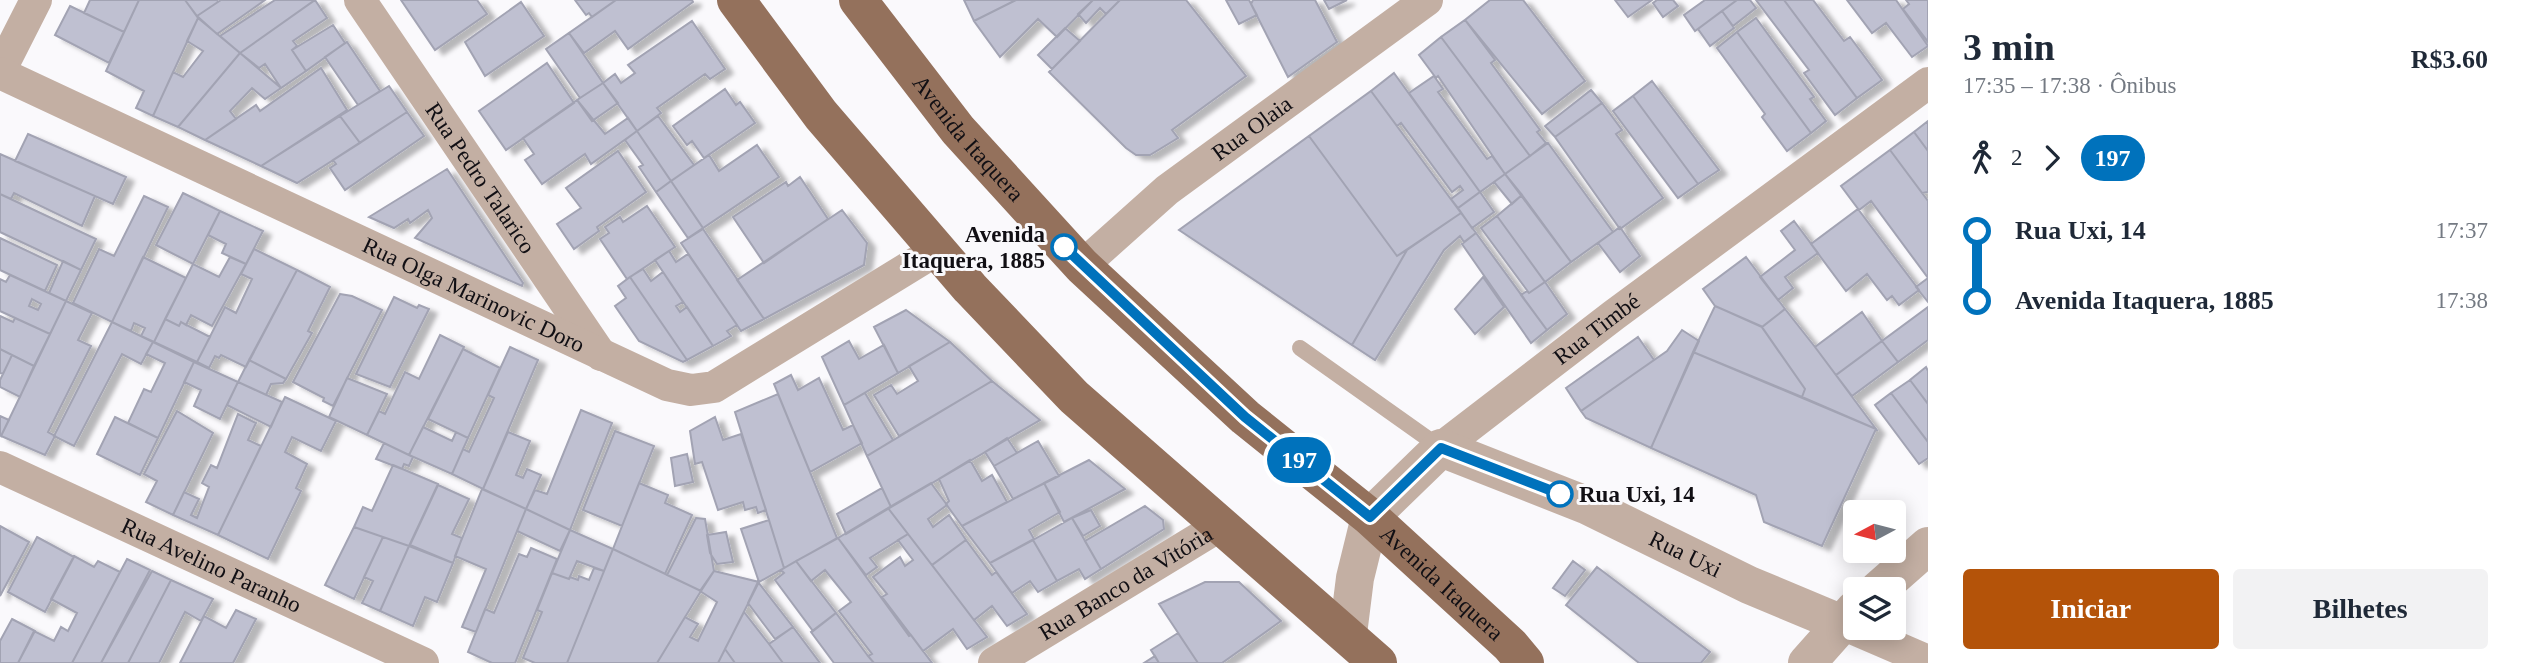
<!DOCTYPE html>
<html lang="pt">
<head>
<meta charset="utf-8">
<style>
	:root { --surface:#fff; --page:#f2f2f3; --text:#1f2937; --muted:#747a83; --accent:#b45309 }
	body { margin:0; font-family:"Times New Roman",serif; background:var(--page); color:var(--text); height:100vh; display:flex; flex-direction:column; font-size:26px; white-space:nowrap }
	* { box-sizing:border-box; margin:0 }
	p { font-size:23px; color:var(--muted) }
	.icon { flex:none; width:38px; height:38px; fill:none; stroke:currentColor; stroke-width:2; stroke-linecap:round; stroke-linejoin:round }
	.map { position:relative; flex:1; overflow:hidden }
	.side { display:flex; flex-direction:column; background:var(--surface); width:595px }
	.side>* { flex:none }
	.badge { padding:0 14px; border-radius:23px; font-size:24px; line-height:46px }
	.needle { width:46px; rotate:263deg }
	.controls { position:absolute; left:1843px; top:500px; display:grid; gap:14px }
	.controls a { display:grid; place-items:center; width:63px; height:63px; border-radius:7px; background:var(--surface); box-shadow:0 4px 18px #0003; font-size:35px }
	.map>.badge { position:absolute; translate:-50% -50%; box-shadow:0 0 0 4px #fff }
	.legs { display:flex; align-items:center; gap:10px; height:77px; padding:0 35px; font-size:23px }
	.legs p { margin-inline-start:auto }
	.headline { display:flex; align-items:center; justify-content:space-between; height:119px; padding:0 35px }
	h1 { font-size:38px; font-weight:600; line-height:52px }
	.primary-button { display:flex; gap:14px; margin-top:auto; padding:14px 35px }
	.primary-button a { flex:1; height:80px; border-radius:7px; background:var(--accent); color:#fff; font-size:28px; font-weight:600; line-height:80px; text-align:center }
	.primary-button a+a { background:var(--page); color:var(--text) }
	ul { padding:0 35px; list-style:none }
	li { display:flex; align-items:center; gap:24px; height:70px; font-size:26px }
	li i { display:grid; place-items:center; width:10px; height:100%; margin:0 9px; background:currentColor }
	li i::after { content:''; width:18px; height:18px; margin:-9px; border:5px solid; border-radius:50%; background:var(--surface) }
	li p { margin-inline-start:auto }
	li:first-child i { background:linear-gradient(#0000 50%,currentColor 0) }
	li:last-child i { background:linear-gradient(currentColor 50%,#0000 0) }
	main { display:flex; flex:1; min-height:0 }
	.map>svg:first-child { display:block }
</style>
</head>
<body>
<main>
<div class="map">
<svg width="1928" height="663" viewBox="0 0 1928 663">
	<defs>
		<filter id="shadow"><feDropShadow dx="8" dy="4.5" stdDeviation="2" flood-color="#0004"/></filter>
	</defs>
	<rect width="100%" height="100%" fill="#faf9fc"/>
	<path fill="#bfc0d1" stroke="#a2a3b3" stroke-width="2" fill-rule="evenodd" filter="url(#shadow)" d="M90,0H139L124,32L84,13Z
		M139,0H185L198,18L153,116L136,108L144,91L106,71Z
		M185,0H217L218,2L197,16Z
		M221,0H265L217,34L197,16Z
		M275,0H315L240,53L220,36Z
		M315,0L327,18L293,41L297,46L292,50L306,71L281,88L265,64L259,68L240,53Z
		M401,0H477L487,14L435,50Z
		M575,0H616L592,17L589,13L586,15Z
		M616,0H692L693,2L628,49L615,31L584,53L569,33Z
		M964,0H1016L974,21Z
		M1016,0H1093L1057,37L1038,19L1000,57L974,21Z
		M1093,0H1120L1106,14L1100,8L1086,23L1078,14Z
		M1120,0H1186L1246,76L1172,130L1178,138L1150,155H1136L1126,148L1049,72Z
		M1226,0H1249L1257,15L1239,24Z
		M1253,0H1315L1337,42L1288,77L1251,4Z
		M1324,0H1347L1329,9Z
		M1490,0H1523L1585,81L1542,114L1465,20Z
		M1615,0H1652L1628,17Z
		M1657,0H1673L1678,6L1663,17L1653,3Z
		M1705,0H1737L1695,31L1684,15Z
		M1737,0H1750L1756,8L1733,26L1722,11Z
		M1756,0H1784L1857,98L1835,115L1804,73L1809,70Z
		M1784,0H1813L1844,41L1850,37L1882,80L1857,98Z
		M1847,0H1896L1928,46L1912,57L1886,23L1872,33Z
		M1906,0H1928V42L1903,9L1909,4Z
		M521,2L544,36L485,76L465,42Z
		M70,6L124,32L109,63L55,35Z
		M1722,11L1734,28L1710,46L1698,29Z
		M198,18L240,53L178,127L153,116L173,72L183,77L203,51L187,41Z
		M1756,18L1814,97L1810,99L1826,121L1811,133L1737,32Z
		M1465,20L1495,60L1491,63L1540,130L1537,132L1546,143L1530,156L1441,37Z
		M692,21L725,69L710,79L705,74L657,108L661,113L637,131L603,83L615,74L621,83L635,73L628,65Z
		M333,25L345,43L306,71L292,50Z
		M1065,28L1080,41L1052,69L1038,55Z
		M1737,32L1811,133L1787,151L1762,117L1765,114L1717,48Z
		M569,33L603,83L580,98L546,49Z
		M1441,37L1530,156L1505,174L1438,76L1436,78L1419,55Z
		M347,42L380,91L358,105L325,57Z
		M240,53L281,88L265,99L252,88L230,111L236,119L205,140L178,127Z
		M547,63L574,103L506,150L479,111Z
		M321,68L347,110L261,166L205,140L256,105L260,111Z
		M1394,73L1480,192L1458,208L1451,199L1463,190L1460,186L1452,192L1401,123L1397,126L1371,91Z
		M1434,76L1443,89L1438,92L1487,159L1492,156L1505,174L1480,192L1409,93Z
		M1652,81L1719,170L1698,184L1633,96Z
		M603,83L618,103L592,121L577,100Z
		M389,86L407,112L360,143L340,116Z
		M725,89L736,105L740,102L755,123L704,158L692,141L687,145L673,126Z
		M1591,90L1602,103L1555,137L1545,126Z
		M1371,91L1461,213L1397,256L1309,136Z
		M1633,96L1698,184L1678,198L1613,111Z
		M577,100L605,134L628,118L637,131L591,164L585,154L542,184L525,160L534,154L523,138Z
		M1602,103L1622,130L1616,134L1663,198L1620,229L1555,137Z
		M407,112L424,136L345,190L330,168L336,164L333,160Z
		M340,116L360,143L297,183L261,166Z
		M658,116L694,165L671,181L637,131Z
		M1928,121V151L1914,132Z
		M637,131L671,181L656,192L639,167L643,165L625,140Z
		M1914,132L1928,151V192L1922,193L1890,150Z
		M28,134L126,177L113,204L15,161Z
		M1309,136L1397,256L1407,250L1352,345L1179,230Z
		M1548,143L1613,232L1571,262L1505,174Z
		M757,145L779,177L703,228L671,181L709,155L719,171Z
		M1890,150L1928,201V302L1916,287L1928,278L1871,201L1859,210L1841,186Z
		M618,151L646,192L597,227L599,231L574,249L557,224L581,208L566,188Z
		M0,154L95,196L82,226L14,193L11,199L0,194Z
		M447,169L523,283L522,286L415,238L432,218L428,210L410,223L408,219L394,228L369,217Z
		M1505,174L1522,195L1512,204L1494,182Z
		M800,177L828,219L764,263L733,217L786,182L788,186Z
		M671,181L703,228L688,238L656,192Z
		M1480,192L1494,212L1472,228L1458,208Z
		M183,193L220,211L193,264L156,245Z
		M0,194L96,239L81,270L0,232Z
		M1522,195L1571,262L1545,282L1497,216Z
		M144,196L168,207L112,322L73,303L99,249L114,256Z
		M647,206L675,247L627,279L600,239L609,233L605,227L620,217L623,222Z
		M1858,209L1919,290L1899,305L1892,296L1887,300L1867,274L1846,291L1811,244Z
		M842,210L867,243L864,265L764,319L737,280Z
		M220,211L263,231L246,264L222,253L226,244L208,235Z
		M1461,213L1476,233L1464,242L1460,236L1444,250L1375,360L1352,345L1407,250Z
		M1497,216L1545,282L1529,293L1481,228Z
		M1794,221L1818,253L1785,277L1793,288L1778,300L1760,277L1795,250L1781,231Z
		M1620,227L1640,256L1620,272L1598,243Z
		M703,229L764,319L741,331L681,243Z
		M1476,233L1547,330L1531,343L1462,244Z
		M0,238L57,265L45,291L0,270Z
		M254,249L297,270L246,367L221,355L219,358L215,356L209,368L197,362L225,307L236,313L252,279L241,274Z
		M669,251L676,262L688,254L737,325L727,331L731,336L713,346L655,260Z
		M143,257L186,278L154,342L141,336L145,328L134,323L131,331L112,322Z
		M230,257L246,264L212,326L191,315L186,325L181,322L179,326L165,319L193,264L219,277Z
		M1746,257L1785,309L1762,327L1715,306L1703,289Z
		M63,261L81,270L66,301L49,293Z
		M643,269L651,281L663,272L683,302L676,306L680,312L687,307L713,346L687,360L630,277Z
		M297,270L330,287L308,331L312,333L286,379L249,360Z
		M10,275L66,301L50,334L0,311V279L6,282ZM32,299L41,304L38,310L29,306Z
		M630,277L687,360L683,362L639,341L615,306L626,298L618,286Z
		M1483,277L1504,307L1475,334L1455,309Z
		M1545,282L1567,314L1547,330L1521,295L1527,291L1529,293Z
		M340,294L352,296L382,310L333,406L323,401L324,398L293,382Z
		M394,297L417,308L419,305L429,309L390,387L356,374Z
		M66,301L92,313L78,340L91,346L48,432L55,436L45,455L1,436Z
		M1715,306L1761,326L1805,389L1802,397L1693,352Z
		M1928,307V340L1898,362L1882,341Z
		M1785,309L1815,347L1876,429L1802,397L1805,389L1762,327Z
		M906,310L950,342L898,373L874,327Z
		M1862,312L1882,341L1836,375L1815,347Z
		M0,316L13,322L15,318L50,334L34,366L0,349Z
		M165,319L179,326L181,322L210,337L197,362L154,342Z
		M112,322L153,342L141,364L122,354L74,446L54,436Z
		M1682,330L1699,341L1651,448L1586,418L1581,411L1667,351Z
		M440,335L464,347L409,455L367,435L379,411L385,414L405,372L419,379Z
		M1638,337L1654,360L1581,411L1566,388Z
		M849,341L859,359L884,345L898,373L844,405L822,357Z
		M1882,341L1898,362L1852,396L1836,375Z
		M153,342L194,362L158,438L128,423L144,389L151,392L165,363L146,354Z
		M950,342L992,381L899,436L874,395L891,385L897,394L918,381L909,366Z
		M510,347L538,360L483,489L452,474L463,449L469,452L494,398L488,395Z
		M0,349L12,355L3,374L0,373Z
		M463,349L500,368L468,438L428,419Z
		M1693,352L1876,429L1822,546L1764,522L1756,495L1651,448Z
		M12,355L34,366L20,397L0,387V380Z
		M249,360L286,379L283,383L271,384L266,395L238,382Z
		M194,362L238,382L220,419L194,406L201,390L184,382Z
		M1926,367L1928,371V404L1910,380Z
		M791,375L798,390L819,378L843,430L853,425L862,443L810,472L774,384Z
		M347,378L387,394L367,435L329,417Z
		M1910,380L1928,404V442L1891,393Z
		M992,381L1040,420L891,507L867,456Z
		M238,382L282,402L271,427L227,405Z
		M865,393L893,440L867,456L844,405Z
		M1891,393L1928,442V458L1919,464L1875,405Z
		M778,394L837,538L784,568L735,412Z
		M285,397L336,421L321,451L292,437L285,452L307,464L296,488L301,491L268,559L218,535Z
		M581,410L612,423L570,530L526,509L535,490L547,494Z
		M177,411L213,433L173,515L146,502L157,481L144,474Z
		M238,414L256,423L248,440L261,446L218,535L173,515L184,492L199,499L191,515L197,518L209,487L202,483L211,465L217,468Z
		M0,416L9,420L1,436L0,435Z
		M115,417L158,438L140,475L97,454Z
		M715,417L723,440L741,434L766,510L758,513L756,507L745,510L743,502L718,510L702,462L695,464L690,431Z
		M423,427L452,441L456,432L468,438L452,474L409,455Z
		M615,431L654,446L622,526L583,510Z
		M508,432L530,441L516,475L523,478L527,469L541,475L526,509L483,489Z
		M1007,438L1017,453L994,466L985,452Z
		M1038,441L1059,476L1013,499L994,466Z
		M384,443L413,457L409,466L404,464L402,469L376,459Z
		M687,454L693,482L675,486L671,458Z
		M970,460L982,481L992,475L1007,502L962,526L946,504L949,501L939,479Z
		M1089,460L1125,489L1064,522L1044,483Z
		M393,465L438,484L409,546L354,527L363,507L372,511Z
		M639,483L668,495L665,503L692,515L665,574L613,549Z
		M931,483L947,505L928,519L933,527L949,515L966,540L932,565L888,508Z
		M1044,483L1060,512L1029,530L1034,539L990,563L962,526Z
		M438,485L469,499L452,534L462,538L453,563L410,545Z
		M882,488L891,507L846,534L837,514Z
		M482,489L526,509L476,632L462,627L486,569L455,556Z
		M1145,506L1163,520L1164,529L1101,569L1085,541Z
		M888,508L908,534L870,558L877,567L866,575L838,538Z
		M526,509L570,530L560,551L517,531Z
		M1091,510L1100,526L1083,536L1072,518Z
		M696,518L705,519L714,571L701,591L667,575Z
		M1072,518L1101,569L1085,579L1079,569L1057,581L1033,540Z
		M769,520L784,568L759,582L741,529Z
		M0,526L29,542L0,596Z
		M354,527L383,537L354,599L325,585Z
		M570,530L613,549L604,571L577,561L569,579L552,573Z
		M726,532L733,562L717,564L710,553L707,535Z
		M908,534L974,620L987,637L967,649L953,629L923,651L882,597L887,594L873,577L900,557L905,566L913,560L898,540Z
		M37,537L74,557L45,612L8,592Z
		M383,537L409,546L380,611L362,603L373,581L364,577Z
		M838,538L909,636L911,635L932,663H874L868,656L872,654L839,611L851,602L825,570L811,581L796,561Z
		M966,540L992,575L996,572L1027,614L1007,626L992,606L974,620L932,565Z
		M1033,540L1057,581L1038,592L1030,581L1012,593L990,563Z
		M409,546L453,563L437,602L425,597L413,626L380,611Z
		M531,548L557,559L515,663H492L468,652L485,609L494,613L519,554L527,557Z
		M613,549L701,591L657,663H567Z
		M74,556L94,567L98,561L120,572L72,663H18L34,631L54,641L61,627L68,631L77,613L51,599Z
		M127,559L150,570L101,663H72Z
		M796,561L836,613L813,631L775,580L784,573L781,570Z
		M1573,561L1585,570L1565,596L1553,588Z
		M1597,567L1710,652L1701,663H1639L1566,605Z
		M594,568L604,571L567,663H535L523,658L542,612L537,610L552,573L569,579L570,577L578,580L579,576L589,580Z
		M152,571L171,580L128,663H101Z
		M714,571L759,582L718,663H657L685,617L698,624L690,637L698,641L717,602L700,591Z
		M171,580L213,599L201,621L185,612L159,663H128Z
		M758,582L793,627L775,639L748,603Z
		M1205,582H1239L1281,621L1222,663H1198L1159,604Z
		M236,610L256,619L233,663H180L204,616L226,628Z
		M744,612L769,644L783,663H735L725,649Z
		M836,613L868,656L874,663H834L811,632Z
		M12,619L35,631L18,663H0V641Z
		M793,627L820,663H783L769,644Z
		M1178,633L1198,663H1159L1151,650Z
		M725,649L735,663H718Z
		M1155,656L1159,663H1144Z"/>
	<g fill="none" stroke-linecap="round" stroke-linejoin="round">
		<path stroke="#c3afa3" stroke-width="16" d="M1300,348L1441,448"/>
		<g stroke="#c3afa3" stroke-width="32">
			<path id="s1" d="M360,0L601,355"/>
			<path d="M0,71L36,0"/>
			<path id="s2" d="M0,73L667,385L691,390L714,387L937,250"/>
			<path id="s3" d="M1082,266L1167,190L1427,0"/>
			<path id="s4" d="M1441,448L1614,315L1928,83"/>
			<path id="s5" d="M0,467L423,663"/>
			<path d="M1840,623L1928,661"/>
			<path id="s6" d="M994,663L1221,525"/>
		</g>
		<g stroke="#c3afa3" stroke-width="38">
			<path d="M1878,590L1928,546"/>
			<path id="s7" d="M1348,634L1355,578L1370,517L1441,448L1586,505L1749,585L1840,623"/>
			<path d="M1807,663L1855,609"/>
		</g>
		<g stroke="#94715c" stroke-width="38">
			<path d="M736,0L821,115L970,288L1074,397L1378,663"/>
			<path id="s8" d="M858,0L958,130L1082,266L1245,417L1370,517L1510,645L1525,663"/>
		</g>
	</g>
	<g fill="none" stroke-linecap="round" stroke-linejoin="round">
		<g stroke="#fff" stroke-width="16">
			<path id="line-1" d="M1064,247L1245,417L1370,517L1441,448L1560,494"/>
		</g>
		<use href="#line-1" stroke="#0072bc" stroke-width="10"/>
	</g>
	<g fill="#fff" stroke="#0072bc" stroke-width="3.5">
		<circle cx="1064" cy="247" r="12"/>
		<circle cx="1560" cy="494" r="12"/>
	</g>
	<g text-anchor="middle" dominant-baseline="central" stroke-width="6" stroke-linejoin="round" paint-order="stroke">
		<g font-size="23" fill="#110f14" stroke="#faf9fc">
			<text stroke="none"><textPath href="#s3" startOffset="219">Rua Olaia</textPath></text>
			<text stroke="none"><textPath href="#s8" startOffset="177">Avenida Itaquera</textPath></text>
			<text stroke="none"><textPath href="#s1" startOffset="215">Rua Pedro Talarico</textPath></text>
			<text stroke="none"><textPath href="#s2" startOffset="523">Rua Olga Marinovic Doro</textPath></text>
			<text stroke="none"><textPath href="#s4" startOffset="196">Rua Timbé</textPath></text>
			<text stroke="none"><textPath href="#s7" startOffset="485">Rua Uxi</textPath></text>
			<text stroke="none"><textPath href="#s5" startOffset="233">Rua Avelino Paranho</textPath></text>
			<text stroke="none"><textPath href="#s6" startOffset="154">Rua Banco da Vitória</textPath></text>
			<text stroke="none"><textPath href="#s8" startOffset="828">Avenida Itaquera</textPath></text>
		</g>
		<g font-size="23" font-weight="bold" fill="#110f14" stroke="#faf9fc" text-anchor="end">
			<text x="1045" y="234">Avenida<tspan x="1045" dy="26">Itaquera, 1885</tspan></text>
			<text x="1579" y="494" text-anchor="start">Rua Uxi, 14</text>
		</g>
	</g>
</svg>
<div class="controls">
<a><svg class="needle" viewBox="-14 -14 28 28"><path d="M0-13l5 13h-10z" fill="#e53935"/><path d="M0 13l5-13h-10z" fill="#747a83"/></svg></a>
<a><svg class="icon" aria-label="layers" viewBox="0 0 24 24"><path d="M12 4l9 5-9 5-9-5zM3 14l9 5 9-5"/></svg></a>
</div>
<b class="badge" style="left:1299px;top:460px;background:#0072bc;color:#fff">197</b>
</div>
<section class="side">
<div class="headline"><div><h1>3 min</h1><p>17:35 – 17:38 · Ônibus</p></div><b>R$3.60</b></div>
<div class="legs"><svg class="icon" aria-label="walk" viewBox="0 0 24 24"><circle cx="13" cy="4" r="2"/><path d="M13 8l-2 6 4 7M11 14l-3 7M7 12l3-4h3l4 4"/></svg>2<svg class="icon" aria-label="forward" viewBox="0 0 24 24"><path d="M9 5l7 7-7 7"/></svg><b class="badge" style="background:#0072bc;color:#fff">197</b></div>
<ul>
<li><i style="color:#0072bc"></i><b>Rua Uxi, 14</b><p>17:37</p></li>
<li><i style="color:#0072bc"></i><b>Avenida Itaquera, 1885</b><p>17:38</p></li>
</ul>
<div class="primary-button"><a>Iniciar</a><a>Bilhetes</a></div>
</section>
</main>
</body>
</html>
